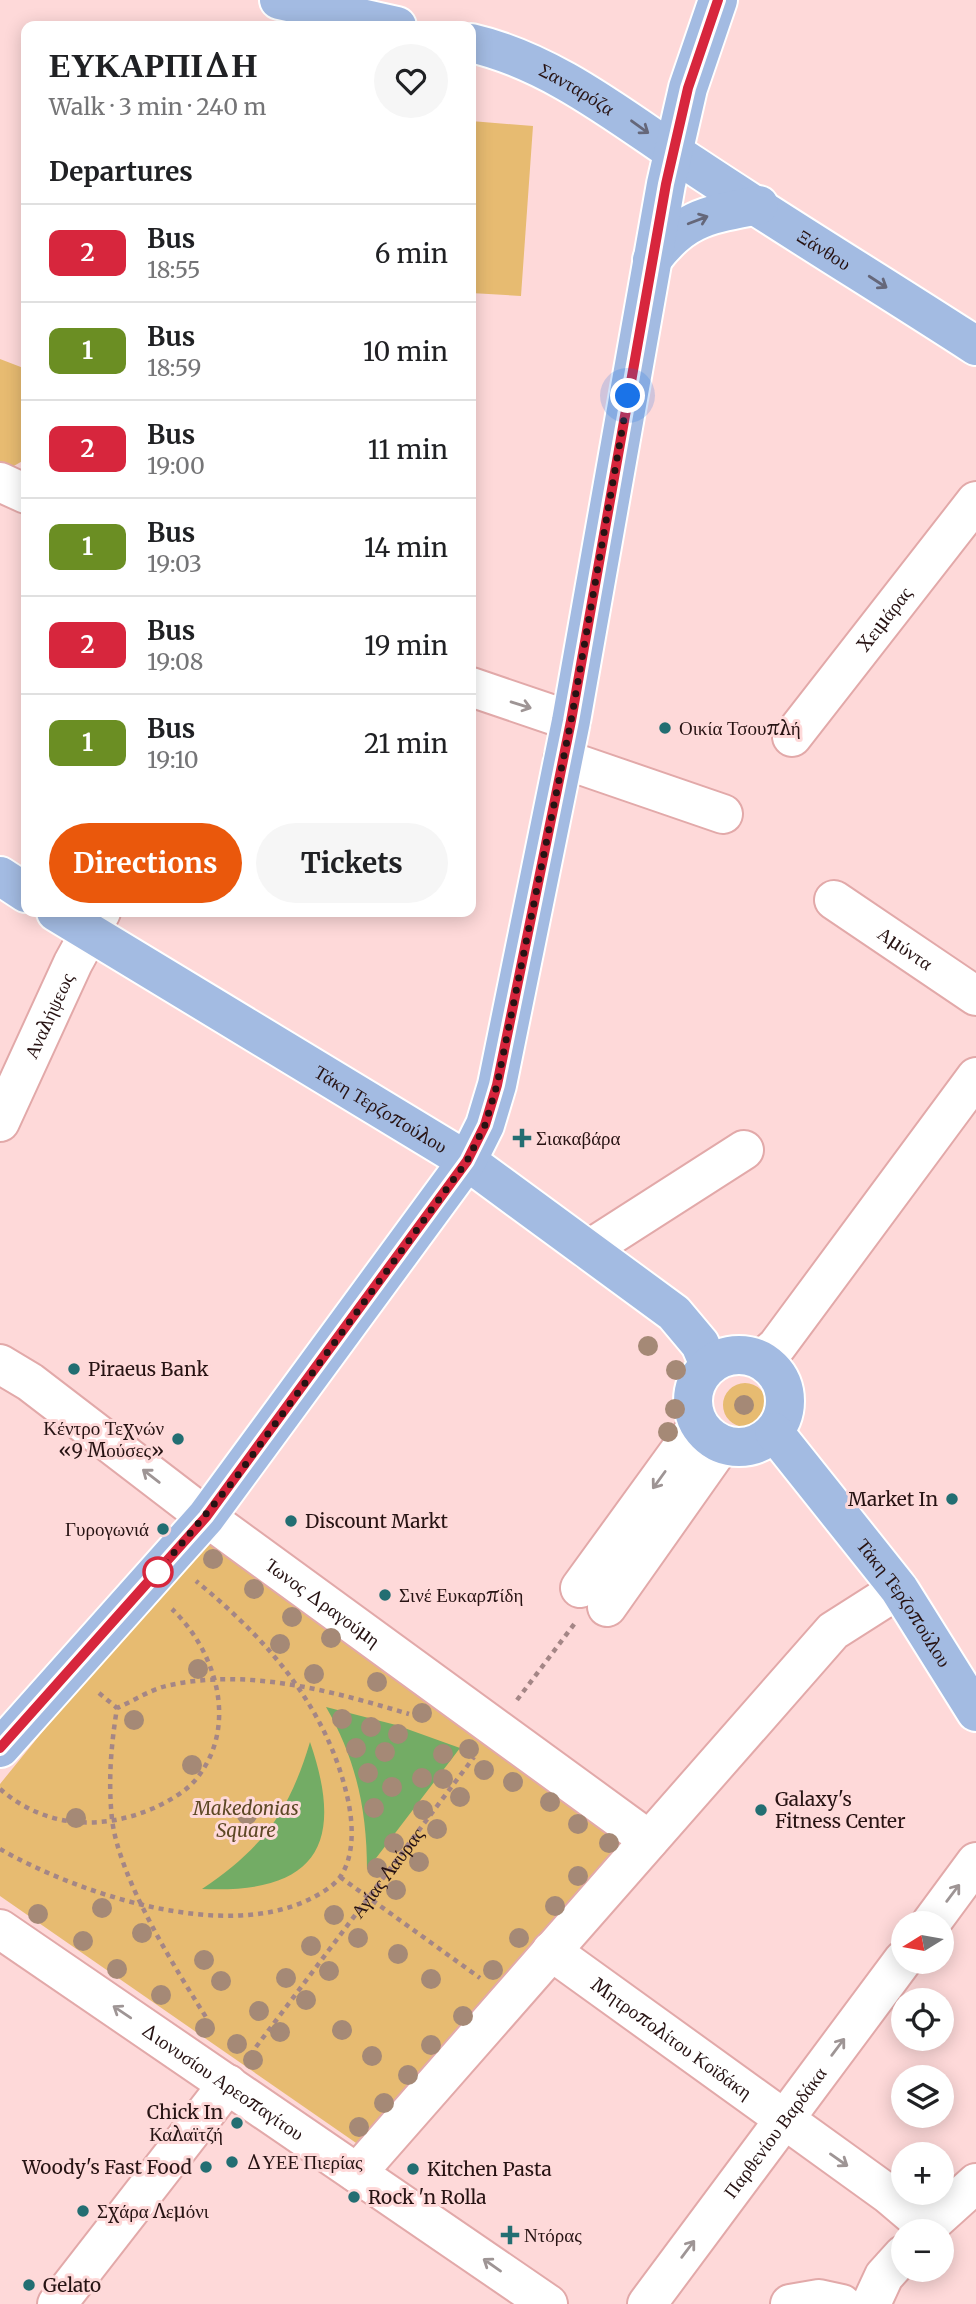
<!DOCTYPE html>
<html lang="en">
<head>
<meta charset="utf-8">
<style>
	:root { --surface:#fff; --page:#f6f6f6; --text:#202124; --muted:#757577; --line:#e0e0e0; --accent:#ea580c }
	body { margin:0; font-family:Merriweather,serif; background:var(--page); color:var(--text); height:100vh; display:flex; flex-direction:column; font-size:26px; white-space:nowrap }
	* { box-sizing:border-box; margin:0 }
	p { font-size:23px; color:var(--muted) }
	.icon { flex:none; width:38px; height:38px; fill:none; stroke:currentColor; stroke-width:2; stroke-linecap:round; stroke-linejoin:round }
	.map { position:relative; flex:1; overflow:hidden }
	.sheet { position:absolute; left:21px; top:21px; width:455px; height:896px; display:flex; flex-direction:column; background:var(--surface); border-radius:14px; box-shadow:0 4px 18px #0003 }
	.sheet>* { flex:none }
	.badge { padding:0 14px; border-radius:10px; font-size:24px; line-height:46px }
	.needle { width:46px; rotate:259deg }
	.controls { position:absolute; left:891px; top:1911px; display:grid; gap:14px }
	.controls a { display:grid; place-items:center; width:63px; height:63px; border-radius:50%; background:var(--surface); box-shadow:0 4px 18px #0003; font-size:35px }
	.you { position:absolute; width:35px; height:35px; margin:-18px; border:5px solid #fff; border-radius:50%; background:#1a73e8; box-shadow:0 0 0 10px #1a73e833 }
	.map>.badge { position:absolute; translate:-50% -50%; box-shadow:0 0 0 4px #fff }
	h2 { padding:0 28px; font-size:26px; line-height:63px }
	.round { display:grid; place-items:center; flex:none; width:74px; height:74px; border-radius:37px; background:var(--page) }
	.headline { display:flex; align-items:center; justify-content:space-between; height:119px; padding:0 28px }
	h1 { font-size:33px; font-weight:700; line-height:52px }
	.action { display:flex; gap:14px; margin-top:auto; padding:14px 28px }
	.action a { flex:1; height:80px; border-radius:42px; background:var(--accent); color:#fff; font-size:28px; font-weight:700; line-height:80px; text-align:center }
	.action a+a { background:var(--page); color:var(--text) }
	ul { padding:0; list-style:none }
	li { display:flex; align-items:center; gap:21px; height:98px; padding:0 28px; border-top:2px solid var(--line) }
	li div { flex:1 }
	li b { display:block; font-size:26px }
	li em { font-style:normal }
	li .badge { min-width:77px; font-weight:700; text-align:center }
	.map>svg:first-child { display:block }
</style>
</head>
<body>
<div class="map">
<svg width="976" height="2304" viewBox="0 0 976 2304">
	<rect width="100%" height="100%" fill="#fed9d9"/>
	<path fill="#e7bb71" d="M471,121L533,126L521,296L471,293Z
		M0,359L26,369V459L12,467L0,464Z
		M723 1405a22 22 0 1 1 44 0a22 22 0 1 1-44 0Z
		M202,1535L628,1842L359,2145L0,1896V1784Z"/>
	<path fill="#73ac65" d="M326,1707L396,1725L460,1748L367,1870C367,1810 356,1759 326,1707Z
		M310,1742C346,1846 315,1894 202,1889C263,1848 289,1812 310,1742Z"/>
	<g fill="none" stroke-linecap="round" stroke-linejoin="round">
		<g stroke="#e2a9a9" stroke-width="42">
			<g id="minor">
				<path d="M0,482L26,494"/>
				<path d="M471,687L571,721"/>
				<path id="s2" d="M792,737L976,501"/>
				<path d="M563,759L723,814"/>
				<path id="s3" d="M834,900L976,996"/>
				<path id="s4" d="M0,1122L73,963L101,912"/>
				<path d="M588,1250L744,1150"/>
				<path d="M761,1360L777,1346L976,1077"/>
				<path id="s5" d="M0,1364L30,1382L206,1517L649,1840"/>
				<path d="M580,1588L699,1424"/>
				<path d="M607,1607L722,1444"/>
				<path d="M931,1923L976,1862"/>
				<path id="s6" d="M0,1929L548,2304"/>
				<path id="s7" d="M551,1951L888,2194L927,2227"/>
				<path d="M357,2173L833,1631L899,1589"/>
				<path d="M923,2231L976,2183"/>
				<path d="M57,2304L228,2084"/>
				<path id="s8" d="M647,2304L903,1960"/>
				<path d="M790,2304L819,2299L842,2304"/>
				<path d="M871,2304L884,2276L903,2255"/>
			</g>
		</g>
		<g stroke="#fff" stroke-width="42">
			<g id="major">
				<path d="M279,0L397,26"/>
				<path id="s9" d="M471,43C554,62 623,119 693,165C786,227 882,285 976,346"/>
				<path d="M652,260C684,217 708,215 759,205"/>
				<path d="M0,876L26,893"/>
				<path id="s10" d="M56,912L467,1161L674,1313L700,1344L709,1365"/>
				<circle cx="739" cy="1401" r="46"/>
				<path id="s11" d="M774,1432L899,1589L976,1712"/>
				<path d="M0,1748L206,1517L467,1161L485,1125L497,1085L571,721L666,184L688,88L718,0"/>
			</g>
		</g>
		<g stroke="#a48686" stroke-width="4.5" stroke-dasharray="5 5" stroke-linecap="butt">
			<path d="M99,1693L117,1708"/>
			<path d="M517,1700L575,1623"/>
			<path d="M0,1789C45,1828 101,1831 154,1808C169,1801 187,1791 197,1778C239,1725 216,1651 172,1609"/>
			<path d="M0,1849C79,1894 223,1942 310,1899C320,1894 334,1886 340,1877C355,1856 353,1823 348,1800C328,1708 267,1639 196,1581"/>
			<path d="M340,1877L480,1978"/>
			<path d="M211,2025C178,1973 119,1880 112,1819C108,1781 111,1746 117,1708C133,1701 150,1690 166,1686C246,1667 332,1691 409,1714"/>
			<path id="s1" d="M250,2055L474,1757"/>
		</g>
		<use href="#minor" stroke="#fff" stroke-width="38"/>
		<use href="#major" stroke="#a3bbe2" stroke-width="38"/>
	</g>
	<g fill="#a58976">
		<circle cx="648" cy="1346" r="10"/>
		<circle cx="676" cy="1370" r="10"/>
		<circle cx="744" cy="1405" r="10"/>
		<circle cx="675" cy="1409" r="10"/>
		<circle cx="668" cy="1432" r="10"/>
		<circle cx="213" cy="1559" r="10"/>
		<circle cx="254" cy="1589" r="10"/>
		<circle cx="292" cy="1617" r="10"/>
		<circle cx="331" cy="1638" r="10"/>
		<circle cx="280" cy="1644" r="10"/>
		<circle cx="198" cy="1669" r="10"/>
		<circle cx="314" cy="1674" r="10"/>
		<circle cx="377" cy="1682" r="10"/>
		<circle cx="422" cy="1713" r="10"/>
		<circle cx="342" cy="1719" r="10"/>
		<circle cx="134" cy="1720" r="10"/>
		<circle cx="371" cy="1727" r="10"/>
		<circle cx="398" cy="1734" r="10"/>
		<circle cx="356" cy="1748" r="10"/>
		<circle cx="469" cy="1749" r="10"/>
		<circle cx="385" cy="1752" r="10"/>
		<circle cx="443" cy="1754" r="10"/>
		<circle cx="192" cy="1765" r="10"/>
		<circle cx="484" cy="1770" r="10"/>
		<circle cx="368" cy="1773" r="10"/>
		<circle cx="422" cy="1778" r="10"/>
		<circle cx="443" cy="1779" r="10"/>
		<circle cx="513" cy="1782" r="10"/>
		<circle cx="392" cy="1787" r="10"/>
		<circle cx="460" cy="1797" r="10"/>
		<circle cx="550" cy="1802" r="10"/>
		<circle cx="374" cy="1808" r="10"/>
		<circle cx="423" cy="1810" r="10"/>
		<circle cx="247" cy="1815" r="10"/>
		<circle cx="76" cy="1818" r="10"/>
		<circle cx="578" cy="1824" r="10"/>
		<circle cx="437" cy="1829" r="10"/>
		<circle cx="394" cy="1843" r="10"/>
		<circle cx="609" cy="1843" r="10"/>
		<circle cx="419" cy="1862" r="10"/>
		<circle cx="377" cy="1868" r="10"/>
		<circle cx="578" cy="1876" r="10"/>
		<circle cx="396" cy="1890" r="10"/>
		<circle cx="555" cy="1906" r="10"/>
		<circle cx="102" cy="1908" r="10"/>
		<circle cx="38" cy="1914" r="10"/>
		<circle cx="334" cy="1915" r="10"/>
		<circle cx="142" cy="1933" r="10"/>
		<circle cx="358" cy="1938" r="10"/>
		<circle cx="519" cy="1938" r="10"/>
		<circle cx="83" cy="1941" r="10"/>
		<circle cx="311" cy="1946" r="10"/>
		<circle cx="398" cy="1954" r="10"/>
		<circle cx="204" cy="1960" r="10"/>
		<circle cx="117" cy="1969" r="10"/>
		<circle cx="493" cy="1970" r="10"/>
		<circle cx="329" cy="1971" r="10"/>
		<circle cx="286" cy="1978" r="10"/>
		<circle cx="431" cy="1979" r="10"/>
		<circle cx="221" cy="1981" r="10"/>
		<circle cx="161" cy="1995" r="10"/>
		<circle cx="306" cy="2000" r="10"/>
		<circle cx="259" cy="2011" r="10"/>
		<circle cx="463" cy="2016" r="10"/>
		<circle cx="205" cy="2028" r="10"/>
		<circle cx="342" cy="2030" r="10"/>
		<circle cx="280" cy="2032" r="10"/>
		<circle cx="237" cy="2044" r="10"/>
		<circle cx="431" cy="2045" r="10"/>
		<circle cx="372" cy="2056" r="10"/>
		<circle cx="253" cy="2060" r="10"/>
		<circle cx="408" cy="2075" r="10"/>
		<circle cx="384" cy="2103" r="10"/>
		<circle cx="359" cy="2127" r="10"/>
	</g>
	<defs><path id="oneway-shaft" d="M-6 0H5M1.5-3L5.5 0L1.5 3" fill="none" stroke-width="1.6" stroke-linecap="round" stroke-linejoin="round" transform="scale(1.75)"/></defs>
	<g stroke="#65677a">
		<use href="#oneway-shaft" transform="translate(640 127) rotate(36)"/>
		<use href="#oneway-shaft" transform="translate(698 220) rotate(-21)"/>
		<use href="#oneway-shaft" transform="translate(878 282) rotate(33)"/>
	</g>
	<g stroke="#9e9595">
		<use href="#oneway-shaft" transform="translate(521 705) rotate(17)"/>
		<use href="#oneway-shaft" transform="translate(151 1476) rotate(-142)"/>
		<use href="#oneway-shaft" transform="translate(659 1480) rotate(126)"/>
		<use href="#oneway-shaft" transform="translate(953 1893) rotate(-53)"/>
		<use href="#oneway-shaft" transform="translate(122 2012) rotate(-146)"/>
		<use href="#oneway-shaft" transform="translate(838 2047) rotate(-53)"/>
		<use href="#oneway-shaft" transform="translate(839 2160) rotate(35)"/>
		<use href="#oneway-shaft" transform="translate(688 2249) rotate(-53)"/>
		<use href="#oneway-shaft" transform="translate(492 2265) rotate(-145)"/>
	</g>
	<g fill="none" stroke-linecap="round" stroke-linejoin="round">
		<g stroke="#fff" stroke-width="16">
			<path id="line" d="M0,1748L206,1517L467,1161L485,1125L497,1085L571,721L666,184L688,88L718,0"/>
		</g>
		<use href="#line" stroke="#d7263d" stroke-width="10"/>
		<path stroke="#271313" stroke-width="7" stroke-dasharray="0 12.6" d="M158,1572L235,1479L467,1161L485,1125L497,1085L571,721L628,396"/>
	</g>
	<g fill="#236e72" stroke="#fed9d9" stroke-width="2.5">
		<circle cx="665" cy="728" r="7"/>
		<path d="M518.5 1127.5h7v7h7v7h-7v7h-7v-7h-7v-7h7z"/>
		<circle cx="74" cy="1369" r="7"/>
		<circle cx="178" cy="1439" r="7"/>
		<circle cx="952" cy="1499" r="7"/>
		<circle cx="291" cy="1521" r="7"/>
		<circle cx="163" cy="1529" r="7"/>
		<circle cx="385" cy="1595" r="7"/>
		<circle cx="761" cy="1810" r="7"/>
		<circle cx="237" cy="2123" r="7"/>
		<circle cx="232" cy="2162" r="7"/>
		<circle cx="206" cy="2167" r="7"/>
		<circle cx="413" cy="2169" r="7"/>
		<circle cx="354" cy="2197" r="7"/>
		<circle cx="83" cy="2211" r="7"/>
		<path d="M506.5 2224.5h7v7h7v7h-7v7h-7v-7h-7v-7h7z"/>
		<circle cx="29" cy="2285" r="7"/>
	</g>
	<circle fill="#fff" stroke="#d7263d" stroke-width="3.5" cx="158" cy="1572" r="14"/>
	<g text-anchor="middle" dominant-baseline="central" stroke-width="6" stroke-linejoin="round" paint-order="stroke">
		<g font-size="19" fill="#271313" stroke="#fed9d9">
			<text stroke="none"><textPath href="#s9" startOffset="116">Σανταρόζα</textPath></text>
			<text stroke="none"><textPath href="#s9" startOffset="411">Ξάνθου</textPath></text>
			<text stroke="none"><textPath href="#s2" startOffset="150">Χειμάρας</textPath></text>
			<text stroke="none"><textPath href="#s3" startOffset="86">Αμύντα</textPath></text>
			<text stroke="none"><textPath href="#s4" startOffset="117">Αναλήψεως</textPath></text>
			<text stroke="none"><textPath href="#s10" startOffset="380">Τάκη Τερζοπούλου</textPath></text>
			<text stroke="none"><textPath href="#s5" startOffset="402">Ίωνος Δραγούμη</textPath></text>
			<text stroke="none"><textPath href="#s11" startOffset="215">Τάκη Τερζοπούλου</textPath></text>
			<text stroke="none"><textPath href="#s1" startOffset="228">Αγίας Λαύρας</textPath></text>
			<text stroke="none"><textPath href="#s7" startOffset="149">Μητροπολίτου Κοϊδάκη</textPath></text>
			<text stroke="none"><textPath href="#s6" startOffset="270">Διονυσίου Αρεοπαγίτου</textPath></text>
			<text stroke="none"><textPath href="#s8" startOffset="214">Παρθενίου Βαρδάκα</textPath></text>
		</g>
		<g font-size="19" fill="#271313" stroke="#fed9d9" text-anchor="start">
			<text x="679" y="728">Οικία Τσουπλή</text>
			<text x="536" y="1138">Σιακαβάρα</text>
			<text x="88" y="1369">Piraeus Bank</text>
			<text x="164" y="1428" text-anchor="end">Κέντρο Τεχνών<tspan x="164" dy="22">«9 Μούσες»</tspan></text>
			<text x="938" y="1499" text-anchor="end">Market In</text>
			<text x="305" y="1521">Discount Markt</text>
			<text x="149" y="1529" text-anchor="end">Γυρογωνιά</text>
			<text x="399" y="1595">Σινέ Ευκαρπίδη</text>
			<text x="775" y="1799">Galaxy's<tspan x="775" dy="22">Fitness Center</tspan></text>
			<text x="223" y="2112" text-anchor="end">Chick In<tspan x="223" dy="22">Καλαϊτζή</tspan></text>
			<text x="246" y="2162">ΔΥΕΕ Πιερίας</text>
			<text x="192" y="2167" text-anchor="end">Woody's Fast Food</text>
			<text x="427" y="2169">Kitchen Pasta</text>
			<text x="368" y="2197">Rock 'n Rolla</text>
			<text x="97" y="2211">Σχάρα Λεμόνι</text>
			<text x="524" y="2235">Ντόρας</text>
			<text x="43" y="2285">Gelato</text>
		</g>
		<g font-size="19" font-style="italic" fill="#5d4825" stroke="#fed9d9">
			<text x="246" y="1808">Makedonias<tspan x="246" dy="22">Square</tspan></text>
		</g>
	</g>
</svg>
<div class="controls">
<a><svg class="needle" viewBox="-14 -14 28 28"><path d="M0-13l5 13h-10z" fill="#e53935"/><path d="M0 13l5-13h-10z" fill="#757577"/></svg></a>
<a><svg class="icon" aria-label="locate" viewBox="0 0 24 24"><circle cx="12" cy="12" r="6"/><path d="M12 2v4M12 18v4M2 12h4M18 12h4"/></svg></a>
<a><svg class="icon" aria-label="layers" viewBox="0 0 24 24"><path d="M12 4l9 5-9 5-9-5zM3 14l9 5 9-5"/></svg></a>
<a>+</a>
<a>−</a>
</div>
<div class="you" style="left:628px;top:396px"></div>
<section class="sheet">
<div class="headline"><div><h1>ΕΥΚΑΡΠΙΔΗ</h1><p>Walk · 3 min · 240 m</p></div><a class="round"><svg class="icon" aria-label="heart" viewBox="0 0 24 24"><path d="M12 20l-8-8c-3-5 5-10 8-4 3-6 11-1 8 4z"/></svg></a></div>
<h2>Departures</h2>
<ul>
<li><span class="badge" style="background:#d7263d;color:#fff">2</span><div><b>Bus</b><p>18:55</p></div><em>6 min</em></li>
<li><span class="badge" style="background:#6b8e23;color:#fff">1</span><div><b>Bus</b><p>18:59</p></div><em>10 min</em></li>
<li><span class="badge" style="background:#d7263d;color:#fff">2</span><div><b>Bus</b><p>19:00</p></div><em>11 min</em></li>
<li><span class="badge" style="background:#6b8e23;color:#fff">1</span><div><b>Bus</b><p>19:03</p></div><em>14 min</em></li>
<li><span class="badge" style="background:#d7263d;color:#fff">2</span><div><b>Bus</b><p>19:08</p></div><em>19 min</em></li>
<li><span class="badge" style="background:#6b8e23;color:#fff">1</span><div><b>Bus</b><p>19:10</p></div><em>21 min</em></li>
</ul>
<div class="action"><a>Directions</a><a>Tickets</a></div>
</section>
</div>
</body>
</html>
